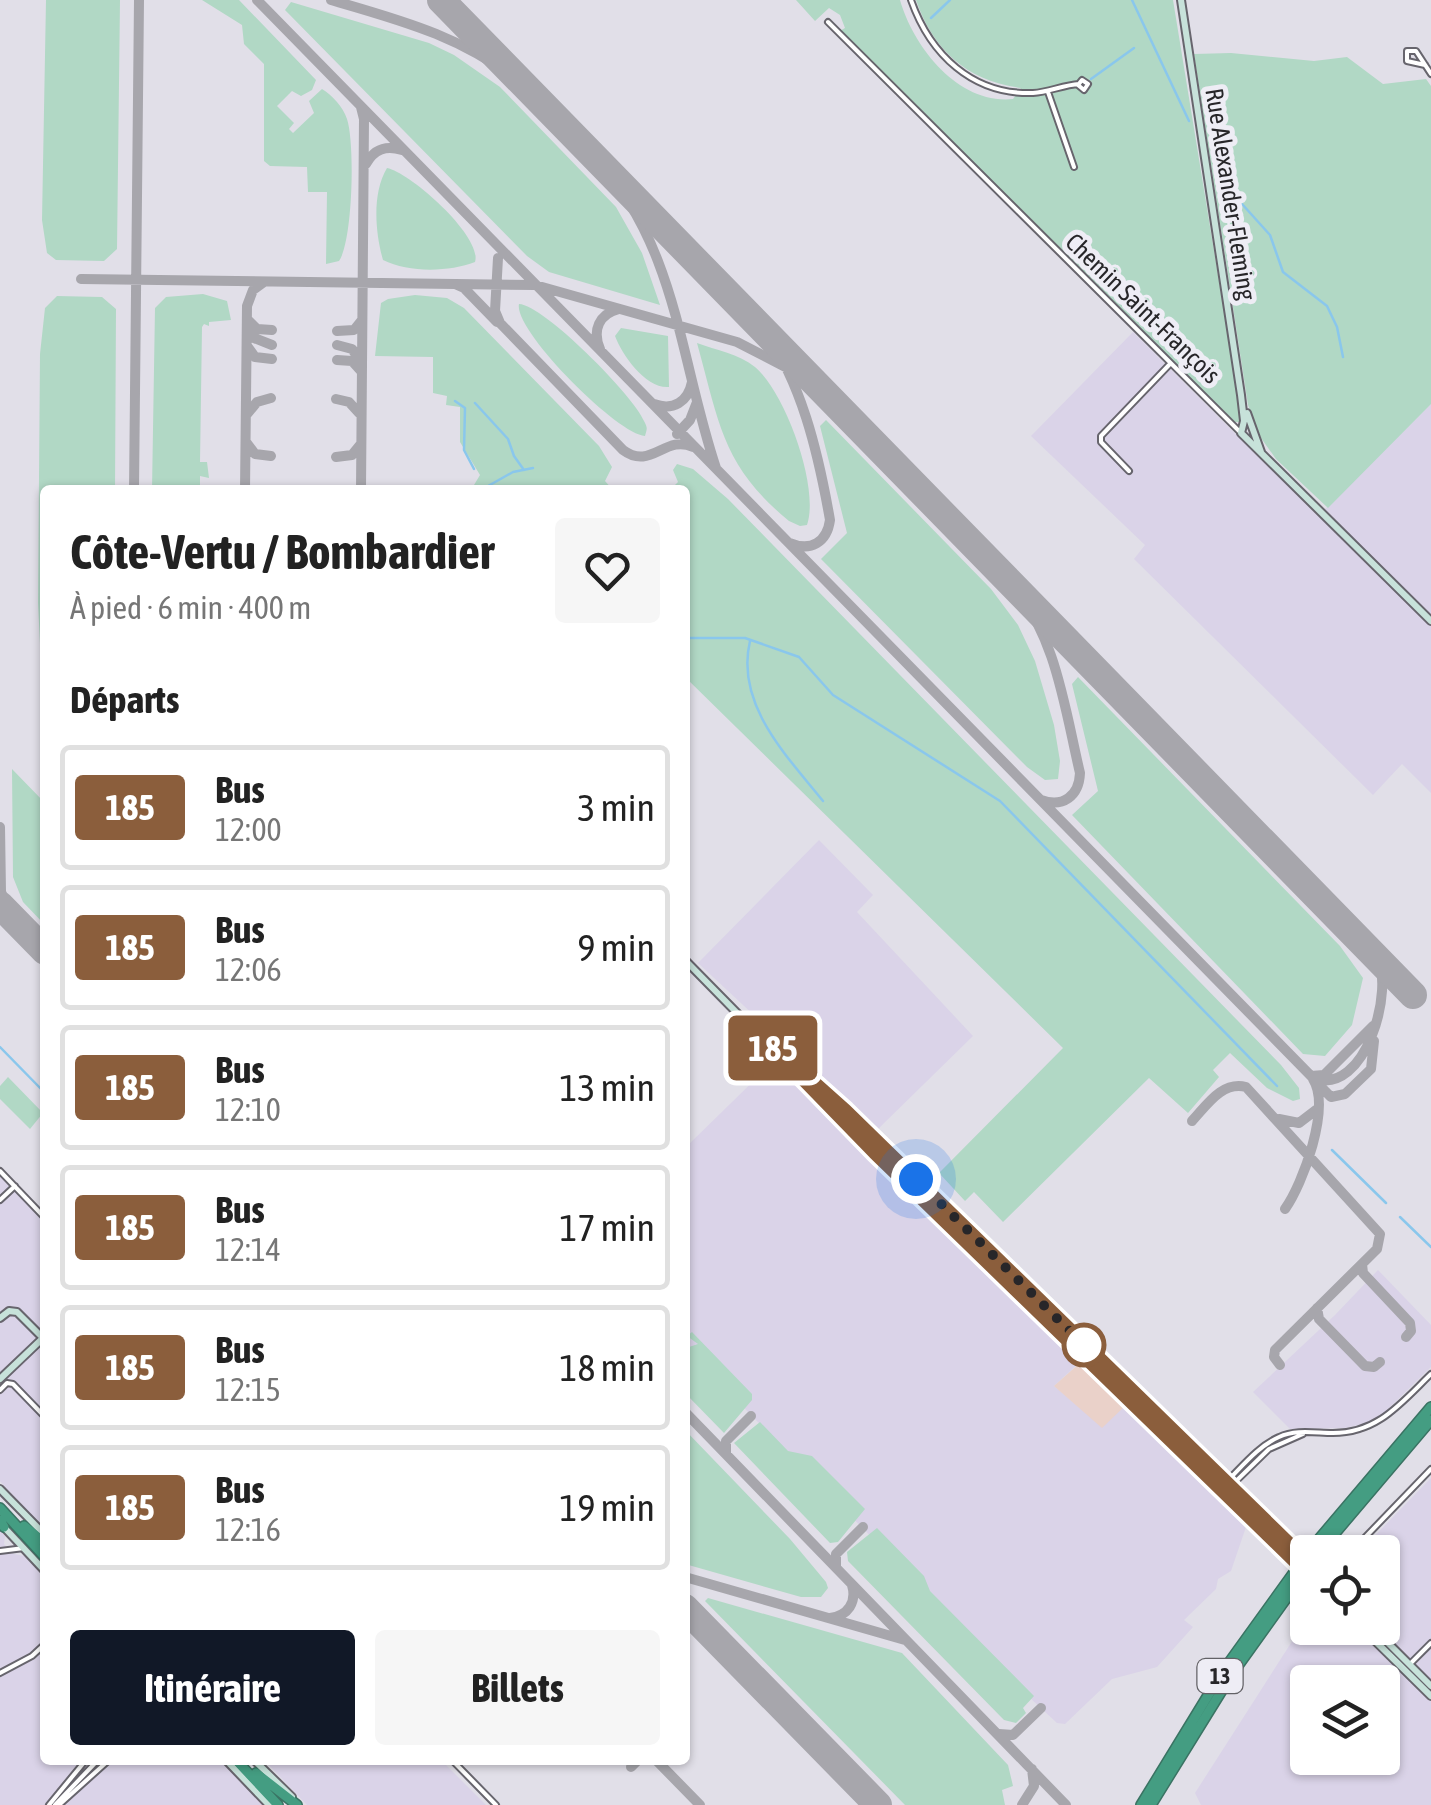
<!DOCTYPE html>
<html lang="fr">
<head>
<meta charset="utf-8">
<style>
	:root { --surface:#fff; --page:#f6f6f6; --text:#222; --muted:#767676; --line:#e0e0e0; --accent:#111827 }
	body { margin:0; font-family:"Asap Condensed",sans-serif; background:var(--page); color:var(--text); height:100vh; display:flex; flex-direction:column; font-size:38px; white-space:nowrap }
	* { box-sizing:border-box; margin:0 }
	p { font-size:32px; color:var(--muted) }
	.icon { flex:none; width:55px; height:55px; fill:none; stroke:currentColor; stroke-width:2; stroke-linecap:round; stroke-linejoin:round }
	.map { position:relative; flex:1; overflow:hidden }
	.drawer { position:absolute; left:40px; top:485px; width:650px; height:1280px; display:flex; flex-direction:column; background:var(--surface); border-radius:10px; box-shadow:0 2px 8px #0004 }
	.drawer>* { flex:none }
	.badge { padding:0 20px; border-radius:8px; font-size:35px; line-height:65px }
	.fabs { position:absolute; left:1290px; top:1535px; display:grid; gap:20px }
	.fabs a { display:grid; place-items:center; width:110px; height:110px; border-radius:10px; background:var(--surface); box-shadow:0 2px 8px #0004; font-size:50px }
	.you { position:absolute; width:50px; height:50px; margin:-25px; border:8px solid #fff; border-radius:50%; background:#1a73e8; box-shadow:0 0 0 15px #1a73e833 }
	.map>.badge { position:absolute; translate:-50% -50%; box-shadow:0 0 0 5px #fff }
	h2 { padding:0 30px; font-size:38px; line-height:90px }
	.round { display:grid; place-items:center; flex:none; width:105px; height:105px; border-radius:10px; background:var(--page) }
	.overview { display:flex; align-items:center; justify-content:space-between; height:170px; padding:0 30px }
	h1 { font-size:48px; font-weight:700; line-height:75px }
	.button { display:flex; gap:20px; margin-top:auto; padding:20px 30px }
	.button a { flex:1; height:115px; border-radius:10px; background:var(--accent); color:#fff; font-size:40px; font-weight:700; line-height:115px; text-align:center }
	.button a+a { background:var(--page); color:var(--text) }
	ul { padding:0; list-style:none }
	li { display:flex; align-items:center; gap:30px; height:125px; margin:0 20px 15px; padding:0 10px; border:5px solid var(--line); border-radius:10px }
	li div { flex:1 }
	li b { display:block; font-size:38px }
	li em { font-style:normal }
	li .badge { min-width:110px; font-weight:700; text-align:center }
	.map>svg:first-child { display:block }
</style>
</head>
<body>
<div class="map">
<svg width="1431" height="1805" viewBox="0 0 1431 1805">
	<rect width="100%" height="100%" fill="#e1dfe8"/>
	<path fill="#dad3e8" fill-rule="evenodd" d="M1133,332L1318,516L1431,404V793L1402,764L1373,795L1134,559L1145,545L1031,436Z
		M819,840L873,895L857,912L973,1036L877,1130L698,963Z
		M777,1058L1081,1361L1054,1386L1102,1427L1125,1406L1247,1524L1231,1571L1218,1579L1216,1589L1184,1620L1193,1627L1157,1667L1112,1679L1065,1724L1057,1723L1029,1697L685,1348V1148Z
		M0,1175L45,1223V1530L0,1481Z
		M1378,1270L1431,1325V1367L1384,1413L1367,1423L1345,1428L1290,1429L1253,1392L1335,1315Z
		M1431,1478V1805H1201L1195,1793L1307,1618L1308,1628H1382V1552H1359ZM1308,1682H1382V1758H1308Z
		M0,1530L5,1536L4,1544L14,1554L24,1556L45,1578V1760H221L263,1805H0Z
		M264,1760H441L486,1805H307Z"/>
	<path fill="#ead1c9" d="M1081,1362L1125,1406L1102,1428L1054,1386Z"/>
	<path fill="#b1d8c5" d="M46,0H120L117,249L104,261L56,260L47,253L42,220Z
		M202,0H239L316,80L312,90L301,96L292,91L277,106L294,123L289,129L293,133L314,113L309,101L322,89C332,95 343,107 347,119C355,143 353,241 339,261L326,264L327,192H308L307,167L270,166L264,161V64L244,44L242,25Z
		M796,0H900C913,46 958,105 1013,99L1021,88C967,81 933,50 916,0H1173L1242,422H1235L836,33L845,28L840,15L829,8L815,21Z
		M291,2L429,43L454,55L500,87L616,207L642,253L660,305L549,272L527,256L285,10Z
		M1231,53L1314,61L1347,57L1383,84L1426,79L1431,86V404L1328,508L1276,459L1261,438L1248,405L1194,54Z
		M387,168C411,173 483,237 475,262C449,272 409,273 383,260C375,232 372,193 387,168Z
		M203,294L227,301L231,320L209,322V326L204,324L202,327L200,462H207L209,478L200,476V490H152L155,308L166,297Z
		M415,295L447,298L464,308L599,446L612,467L605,481L613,490H471L480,475L460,442V407L446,405L447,396L433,393V357L375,356L381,303L388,299Z
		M57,296L102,297L116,309L115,490H45V663L40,644L38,603L40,354L45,308Z
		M519,304C544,305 634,396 644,421C648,429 647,428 645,436C618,435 513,330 519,304Z
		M621,328L668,336L669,387C646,389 622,355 615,336Z
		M697,343C716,350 739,354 755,367C785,392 820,487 807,525L800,526L789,521C722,466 719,422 697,343Z
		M826,420L991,589L1018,625L1035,661L1054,725L1060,761L1058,779L1045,780L1027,767L821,559L847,533L820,426Z
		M677,464L693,469L728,499L1281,1065L1299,1088L1300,1099L1293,1101L1267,1088L1230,1053L1213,1070L1219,1077L1188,1113L1149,1078L1003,1222L974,1192L965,1201L939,1173L1063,1048L685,677V490H670L678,482L673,470Z
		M1078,677L1340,946L1363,978L1352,1025L1325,1056L1303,1054L1072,815L1098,791L1072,684Z
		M12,769L45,803V925L23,902L13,877Z
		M8,1077L43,1113L30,1129L0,1099V1086Z
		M692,1332L752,1394V1400L724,1433L685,1393V1344L689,1347L698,1344L687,1336Z
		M760,1422L788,1451L812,1456L865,1509L838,1542L830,1543L734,1443Z
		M685,1430L790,1539L826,1582L828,1588L821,1597H801L685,1564Z
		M877,1528L924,1576L930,1591L1034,1696L1023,1708L1026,1713L1016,1723L1004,1720L848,1561L847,1552Z
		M708,1598L902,1653L1008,1765L1013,1786L1002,1790L1005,1805H905L705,1601Z"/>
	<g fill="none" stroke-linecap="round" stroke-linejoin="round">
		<path stroke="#8ac7ec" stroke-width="2.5" d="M1132,0L1189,121
			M931,18L950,0
			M1091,79L1134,48
			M1216,163L1224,184L1270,235L1283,272L1327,306L1337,327L1343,357
			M455,401L465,408L464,450L474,469
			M475,403L508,439L514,456L524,470
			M481,490L513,472L533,468
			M685,638H745L799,657L833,695L1000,801L1277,1086
			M750,641C735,704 786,755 823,801
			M0,1047L45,1093
			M1332,1150L1386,1203
			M1400,1217L1431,1247"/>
		<path stroke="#a7a6ac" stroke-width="10" d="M257,0L1313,1078C1366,1098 1396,985 1376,957
			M331,0C404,21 464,37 525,86
			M596,159C677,246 680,361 716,468
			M366,164C374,149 386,145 402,150
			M498,258L495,311L500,323L623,450C651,471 665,434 693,447
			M81,279L535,285L737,342L797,373L840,409
			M455,284L464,288L497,322
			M249,321L257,329L272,330
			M759,325C801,375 819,457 830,520C827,542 811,552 790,543
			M248,327L254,338L272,345
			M337,331L354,330L362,320
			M337,345L352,349L360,360
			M247,346L255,357L272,359
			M600,349C592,330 599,314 619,309
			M337,360L352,361L361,371
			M336,399L349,402L359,413
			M654,404C673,411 688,402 692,382
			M247,414L257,402L271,398
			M677,434L690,420L697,402
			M246,442L255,454L271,456
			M336,457L352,455L361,444
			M134,490L139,0
			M245,490L247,306L253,290L264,282
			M361,490L364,119L361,107
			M1011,584C1056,634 1065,710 1080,773C1079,796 1063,808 1041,800
			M0,827L1,892L12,918
			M1311,1076L1324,1075L1373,1026
			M1318,1084L1331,1097L1345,1094L1371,1069L1374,1041
			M1279,1119L1299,1123L1316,1110
			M1192,1121C1207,1105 1222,1081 1246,1087L1380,1234L1377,1249L1275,1350L1274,1357L1280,1365
			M1285,1209C1303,1184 1331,1107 1313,1079
			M1362,1264L1363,1273L1410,1323L1411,1331L1406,1337
			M1317,1308L1319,1319L1365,1366L1374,1367L1380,1362
			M685,1412L1066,1805
			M726,1454V1441L751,1416
			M836,1567V1554L863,1527
			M685,1577L905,1640
			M830,1618C848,1616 857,1602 852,1585
			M999,1734L1013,1735L1041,1708
			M656,1760L700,1805
			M631,1767L638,1760
			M1022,1805L1034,1786L1032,1769"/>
		<path stroke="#a7a6ac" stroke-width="28" d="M441,0L1413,995
			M0,905L45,951
			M685,1608L878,1805"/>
		<g stroke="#67656d" stroke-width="8">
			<path id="street" d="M911,0C930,54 972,95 1033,93C1049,92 1063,85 1079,84
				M828,22L1239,431
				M1425,65L1407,61V51H1416L1431,74
				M1082,80L1088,84L1084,90L1078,85Z
				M1048,92L1074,167
				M1129,471L1101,442V436L1169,365
				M0,1171L45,1218
				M0,1200L15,1186
				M0,1390L7,1383L13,1384L45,1417
				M1231,1486L1269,1449L1303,1434
				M1219,1489C1238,1472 1256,1447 1279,1437C1296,1429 1315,1433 1333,1433C1378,1433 1401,1403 1431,1374
				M0,1551L24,1548
				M1351,1552L1431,1469
				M1410,1664L1431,1643
				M0,1673L32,1656L45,1644
				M452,1760L496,1805
				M49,1805L86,1760
				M55,1805L98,1760
				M59,1805L109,1760"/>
		</g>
		<g stroke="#67656d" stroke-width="10">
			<path id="secondary" d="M1181,0L1241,395L1244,421L1241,433L1431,621
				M1247,413L1261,452
				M685,960L851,1129L1292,1557
				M791,1062L916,1179L1296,1552
				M0,1318L9,1311L17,1312L43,1338L0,1379
				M0,1489L45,1535
				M1,1524L45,1571
				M1362,1628L1431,1696
				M1373,1628L1431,1686
				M226,1760L269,1805
				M254,1760L292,1797"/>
		</g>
		<g stroke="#3a7363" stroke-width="12">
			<path id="highway" d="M0,1508L45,1557
				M0,1520L4,1527
				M24,1526L45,1543
				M1308,1552L1431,1407
				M1319,1552L1431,1420
				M236,1760L278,1805
				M256,1773L297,1805
				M1141,1805L1223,1671L1308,1553
				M1151,1805L1232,1674L1308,1568"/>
		</g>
		<use href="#street" stroke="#fff" stroke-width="4"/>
		<use href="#secondary" stroke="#c7e2da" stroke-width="6"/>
		<use href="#highway" stroke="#449d82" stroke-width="9"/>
		<g stroke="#67656d" stroke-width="10" stroke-linecap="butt">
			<path id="secondary-bridge" d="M1296,1552L1308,1563
				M1292,1557L1308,1573"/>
		</g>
		<use href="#secondary-bridge" stroke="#c7e2da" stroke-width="6"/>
	</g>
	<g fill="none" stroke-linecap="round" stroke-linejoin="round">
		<g stroke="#fff" stroke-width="22">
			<path id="line" d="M1308,1563L845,1111L771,1045L875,1152L1308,1573"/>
		</g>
		<use href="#line" stroke="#8b5e3c" stroke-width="15"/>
		<path stroke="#272629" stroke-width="10" stroke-dasharray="0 18" d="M916,1179L1084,1345"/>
	</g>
	<circle fill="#fff" stroke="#8b5e3c" stroke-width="5" cx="1084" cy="1345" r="20"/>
	<g text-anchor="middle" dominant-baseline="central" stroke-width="10" stroke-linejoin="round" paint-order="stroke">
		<rect fill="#eeedf5" stroke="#636266" stroke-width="2.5" x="1197.5" y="1659" width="45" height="34" rx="8"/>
		<g font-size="22" font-weight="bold" fill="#272629">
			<text x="1220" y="1676">13</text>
		</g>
		<g font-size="25" fill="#272629" stroke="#eeedf5">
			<text transform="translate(1231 194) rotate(81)">Rue Alexander-Fleming</text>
			<text transform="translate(1143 308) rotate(44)">Chemin Saint-François</text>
		</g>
	</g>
</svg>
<div class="fabs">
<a><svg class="icon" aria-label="locate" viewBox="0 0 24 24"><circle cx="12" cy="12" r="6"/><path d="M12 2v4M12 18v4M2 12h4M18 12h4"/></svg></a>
<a><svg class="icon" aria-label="layers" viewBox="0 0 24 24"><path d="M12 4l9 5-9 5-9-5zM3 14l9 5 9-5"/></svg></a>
</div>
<div class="you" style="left:916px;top:1179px"></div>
<b class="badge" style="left:773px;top:1048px;background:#8b5e3c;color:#fff">185</b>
<section class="drawer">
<div class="overview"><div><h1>Côte-Vertu / Bombardier</h1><p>À pied · 6 min · 400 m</p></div><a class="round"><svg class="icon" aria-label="heart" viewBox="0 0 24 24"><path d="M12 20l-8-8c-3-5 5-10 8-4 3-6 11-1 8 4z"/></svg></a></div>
<h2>Départs</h2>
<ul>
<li><span class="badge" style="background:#8b5e3c;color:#fff">185</span><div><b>Bus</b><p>12:00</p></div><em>3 min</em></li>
<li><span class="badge" style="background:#8b5e3c;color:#fff">185</span><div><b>Bus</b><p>12:06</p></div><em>9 min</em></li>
<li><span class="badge" style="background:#8b5e3c;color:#fff">185</span><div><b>Bus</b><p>12:10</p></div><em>13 min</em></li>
<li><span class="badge" style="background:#8b5e3c;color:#fff">185</span><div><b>Bus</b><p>12:14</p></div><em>17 min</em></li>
<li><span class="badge" style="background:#8b5e3c;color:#fff">185</span><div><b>Bus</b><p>12:15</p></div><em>18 min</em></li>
<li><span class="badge" style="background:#8b5e3c;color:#fff">185</span><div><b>Bus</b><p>12:16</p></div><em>19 min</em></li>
</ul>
<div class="button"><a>Itinéraire</a><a>Billets</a></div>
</section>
</div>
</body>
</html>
